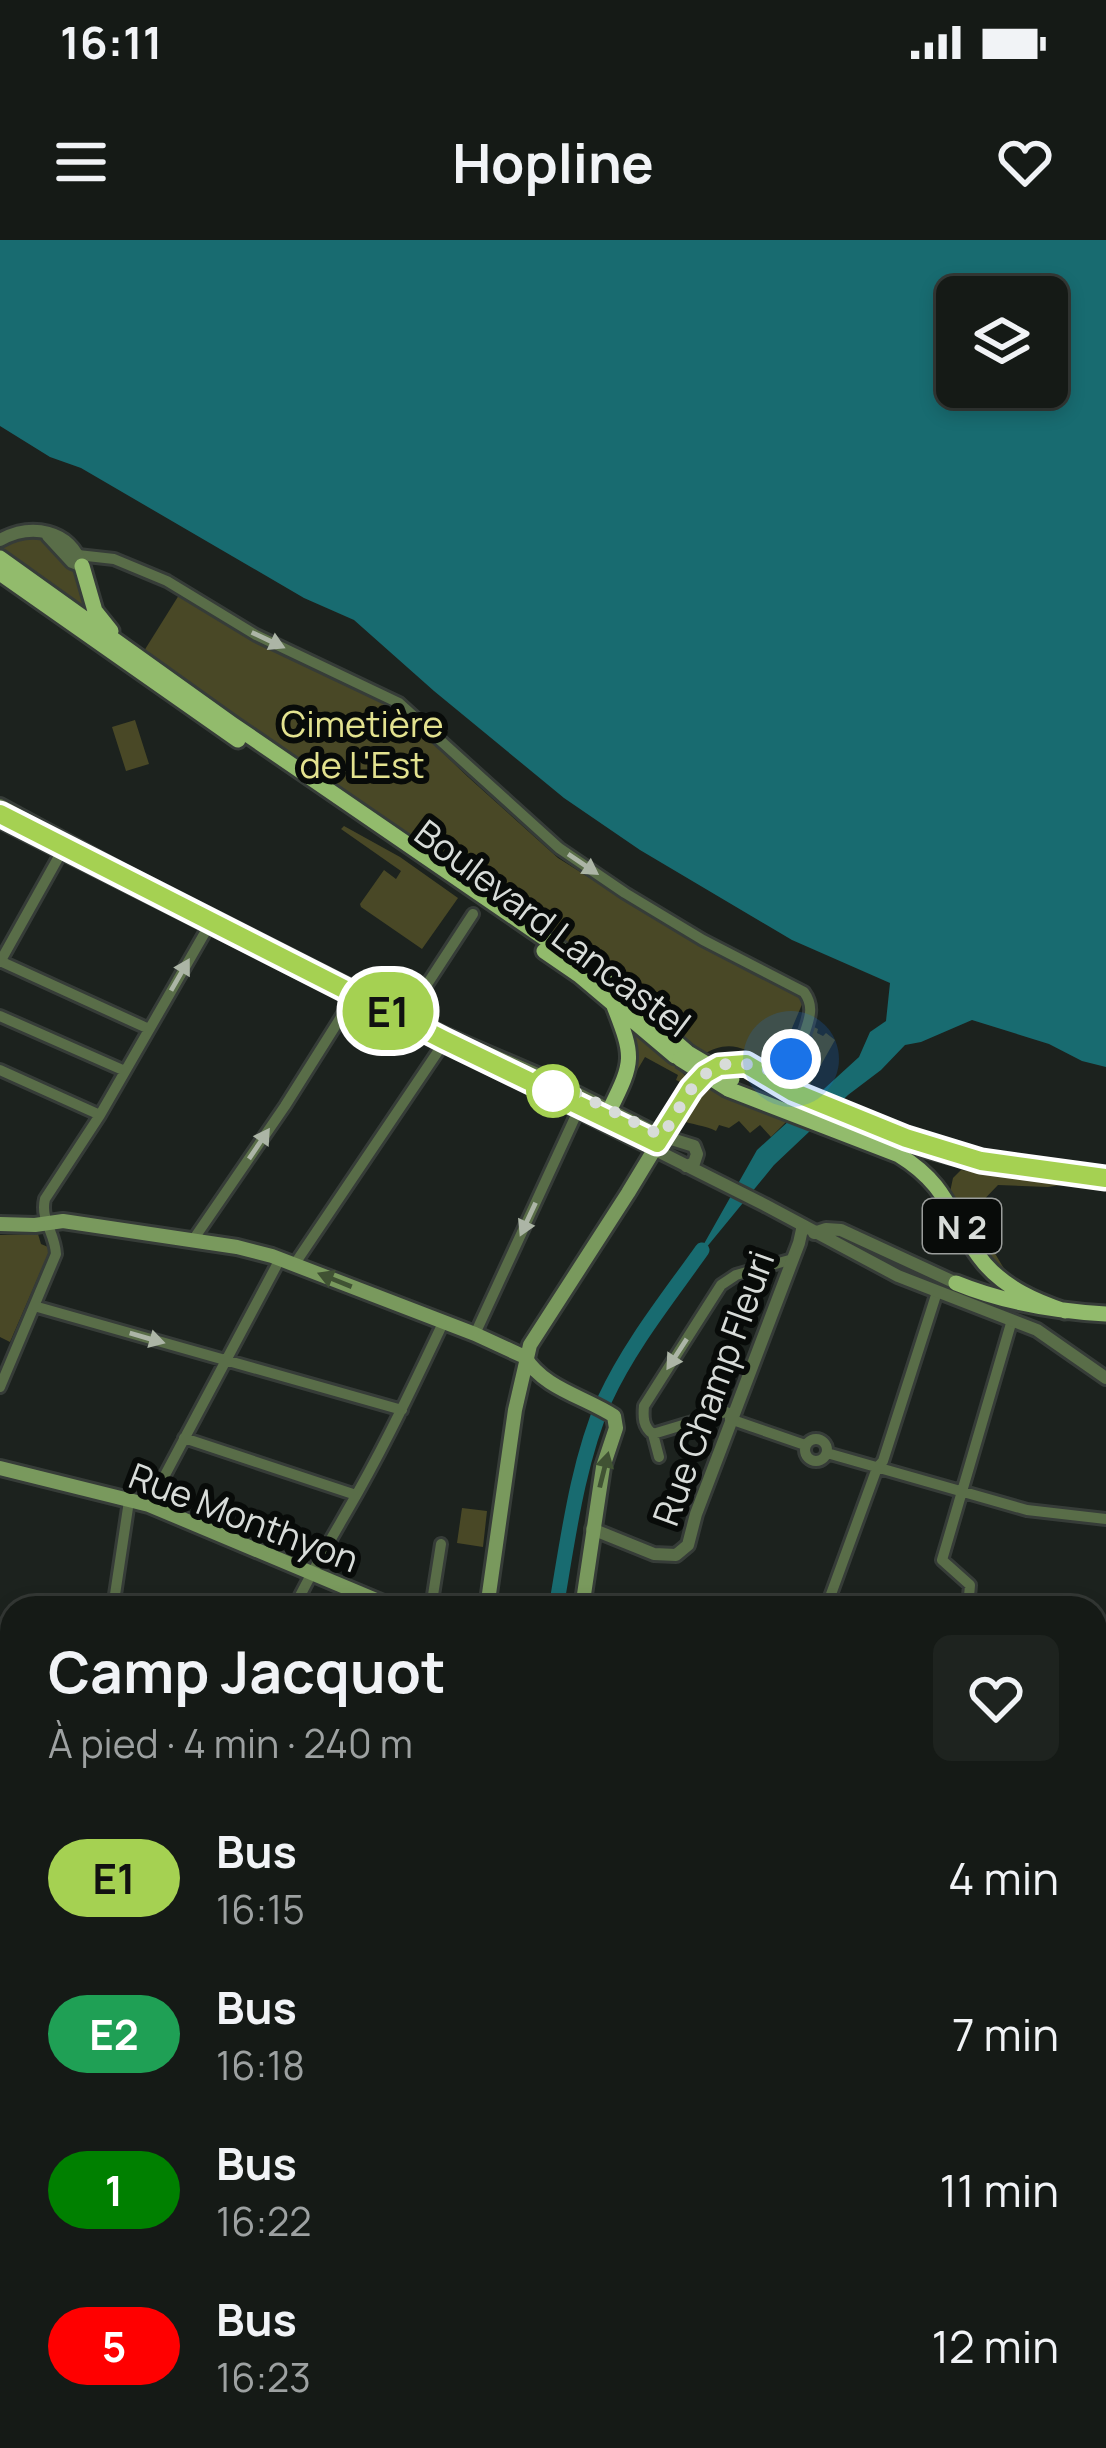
<!DOCTYPE html>
<html lang="fr">
<head>
<meta charset="utf-8">
<style>
	:root { --surface:#151a16; --page:#1e231f; --text:#f1f3f6; --muted:#9da1a1; --line:#343835 }
	body { margin:0; font-family:Manrope,sans-serif; background:var(--page); color:var(--text); height:100vh; display:flex; flex-direction:column; font-size:45px; white-space:nowrap }
	* { box-sizing:border-box; margin:0 }
	p { font-size:39px; color:var(--muted) }
	.icon { flex:none; width:66px; height:66px; fill:none; stroke:currentColor; stroke-width:2; stroke-linecap:round; stroke-linejoin:round }
	.map { position:relative; flex:1; overflow:hidden }
	.side { position:absolute; left:0px; top:1356px; width:1107px; height:852px; display:flex; flex-direction:column; background:var(--surface); border-radius:36px 36px 0 0; box-shadow:0 6px 18px #0003,0 0 0 3px var(--line) }
	.side>* { flex:none }
	.badge { padding:0 24px; border-radius:39px; font-size:42px; line-height:78px }
	.buttons { position:absolute; left:936px; top:36px; display:grid; gap:24px }
	.buttons a { display:grid; place-items:center; width:132px; height:132px; border-radius:18px; background:var(--surface); box-shadow:0 6px 18px #0003,0 0 0 3px var(--line); font-size:60px }
	.you { position:absolute; width:60px; height:60px; margin:-30px; border:9px solid #fff; border-radius:50%; background:#1a73e8; box-shadow:0 0 0 18px #1a73e833 }
	.map>.badge { position:absolute; translate:-50% -50%; box-shadow:0 0 0 6px #fff }
	.round { display:grid; place-items:center; flex:none; width:126px; height:126px; border-radius:18px; background:var(--page) }
	.head { display:flex; align-items:center; justify-content:space-between; height:204px; padding:0 48px }
	h1 { font-size:57px; font-weight:700; line-height:90px }
	ul { padding:0; list-style:none }
	li { display:flex; align-items:center; gap:36px; height:156px; padding:0 48px }
	li div { flex:1 }
	li b { display:block; font-size:45px }
	li em { font-style:normal }
	li .badge { min-width:132px; font-weight:700; text-align:center }
	.status { display:flex; justify-content:space-between; align-items:center; height:84px; padding:0 60px; background:var(--surface); direction:ltr }
	.status svg { height:33px; fill:currentColor }
	header { display:flex; justify-content:space-between; align-items:center; height:156px; padding:0 48px; background:var(--surface); font-size:54px; font-weight:700 }
	.map>svg:first-child { display:block }
</style>
</head>
<body>
<div class="status"><b>16:11</b><svg viewBox="0 0 49 12"><path d="M0 12V9h3v3zM5 12V6h3v6zM10 12V3h3v9zM15 12V0h3v12zM26 1h20v11H26zM47 4h2v5h-2z"/></svg></div>
<header><svg class="icon" aria-label="menu" viewBox="0 0 24 24"><path d="M4 6h16M4 12h16M4 18h16"/></svg>Hopline<svg class="icon" aria-label="heart" viewBox="0 0 24 24"><path d="M12 20l-8-8c-3-5 5-10 8-4 3-6 11-1 8 4z"/></svg></header>
<div class="map">
<svg width="1106" height="2208" viewBox="0 0 1106 2208">
	<rect width="100%" height="100%" fill="#1c221e"/>
	<path fill="#494826" d="M32,296L45,298L82,330L95,378L0,311V307L9,301Z
		M179,355L244,396L390,462L468,537L558,618L652,677L799,757L803,762L776,826C747,811 732,796 701,816L368,568L144,411Z
		M135,480L149,524L126,531L112,487Z
		M344,586L400,617L458,658L422,709L361,667L360,664L384,630L396,639L401,631L341,589Z
		M620,775L688,838L685,844L676,840L678,835L645,817L622,856Z
		M814,787L818,789L817,793L823,796L826,793L835,800L805,853L773,833L804,817L807,795L811,794Z
		M704,843L789,879L771,897L760,885L750,893L739,881L729,888L719,885L716,891C705,885 692,885 680,880L682,873Z
		M961,930L1067,944L1048,947L998,945L971,973L1006,1032C979,1019 964,978 950,952L953,938Z
		M38,994L41,1004L48,1007L49,1012L10,1102L0,1097V995Z
		M462,1268L487,1271L483,1307L457,1303Z
		M1095,1506L1106,1507L1105,1567L1095,1566Z
		M1095,2116L1106,2123V2208H1025L1003,2196H1095Z"/>
	<path fill="#186b70" fill-rule="evenodd" d="M0,0H1106V827L1082,821L1049,804L972,780L921,802L905,805L881,830L848,855L774,925L692,1025L757,910L859,817L870,792L886,781L890,743L792,700L640,610L564,558L434,451L354,380L304,358L81,228L50,217L0,186ZM957,57H1047V147H957Z"/>
	<g fill="none" stroke-linecap="round" stroke-linejoin="round">
		<path stroke="#186b70" stroke-width="3" d="M0,1829L12,1826
			M841,2206L846,2196"/>
		<path stroke="#186b70" stroke-width="15" d="M556,1368C568,1299 577,1224 605,1159C630,1105 668,1058 702,1010
			M0,2001L12,1984"/>
		<g stroke="#363c38" stroke-width="16">
			<path id="minor" d="M78,315L114,319L167,341L256,395L399,463L559,608L625,653L703,700L804,752C815,767 809,779 804,795C793,801 789,807 791,819L774,829H759
				M0,721L149,789
				M0,722L62,611
				M407,775L473,674
				M0,776L125,831
				M791,819L801,816L807,805L804,795
				M0,830L100,875
				M193,1000L285,866L353,758
				M294,1025L443,804
				M34,1066L402,1170
				M475,1094L577,873
				M0,1147L56,1014C55,993 40,979 45,959L100,875L211,682
				M732,1174L726,1172L653,1194C643,1187 643,1177 644,1166L721,1045L736,1035L793,1019
				M730,1179L805,1205
				M653,1194L659,1217
				M184,1198L356,1255
				M805 1210a11 11 0 1 1 22 0a11 11 0 1 1-22 0Z
				M827,1213L1027,1270L1106,1279
				M149,1265L280,1019
				M113,1368L129,1261
				M294,1368C313,1328 336,1291 358,1252C389,1197 416,1140 443,1083
				M431,1368L441,1304
				M826,1368L877,1228L883,1221L937,1052
				M968,1368L970,1345L942,1320L1012,1080
				M0,1420L12,1422
				M0,1709L12,1706
				M0,1749L12,1746
				M333,2196L424,2208
				M0,2197L61,2208
				M433,2208L435,2196
				M648,2208L650,2196
				M744,2208L746,2196"/>
		</g>
		<g stroke="#363c38" stroke-width="18">
			<path id="tertiary" d="M48,296L72,322L82,326
				M0,300C31,283 70,289 82,326
				M0,565L118,629L442,793L549,839L662,896L694,906L697,914L694,923L686,926
				M0,581L765,965L898,1036L1037,1090L1106,1138
				M814,993L826,989L841,990L956,1043
				M592,1289L654,1314L676,1315L688,1305L696,1274L799,1003L803,985
				M0,1505L12,1510
				M12,2025L9,2036L12,2046
				M0,2132L12,2086
				M821,2196L835,2208
				M251,2208L253,2196
				M868,2208H884"/>
		</g>
		<g stroke="#363c38" stroke-width="20">
			<path id="secondary" d="M0,984L35,985L63,981L237,1007L272,1016L475,1094L525,1117C543,1148 585,1157 614,1176L616,1188L603,1227L582,1368
				M0,1228L149,1265L395,1368
				M487,1368L515,1170L530,1105L628,953L691,849L705,834L719,826L746,824L756,829"/>
		</g>
		<g stroke="#363c38" stroke-width="21">
			<path id="primary" d="M0,318L232,484L601,737L688,813
				M82,326L95,371L111,391
				M0,333L238,500
				M544,711L579,735L675,816
				M756,829L793,852L893,893
				M728,849L899,915C953,948 949,981 985,1024C1006,1048 1035,1061 1065,1071
				M610,869C634,821 634,817 614,766
				M880,897L949,915L1106,938
				M956,1043C1005,1063 1054,1071 1106,1074
				M0,1720L12,1717
				M0,1733L12,1730
				M1095,2069L1106,2076
				M1095,2093L1106,2099"/>
		</g>
		<use href="#minor" stroke="#596d48" stroke-width="10"/>
		<use href="#tertiary" stroke="#596d48" stroke-width="12"/>
		<use href="#secondary" stroke="#79995d" stroke-width="14"/>
		<use href="#primary" stroke="#92bb6c" stroke-width="15"/>
		<g stroke="#363c38" stroke-width="21" stroke-linecap="butt">
			<path id="primary-bridge" d="M688,813L732,839
				M680,819L728,849"/>
		</g>
		<use href="#primary-bridge" stroke="#92bb6c" stroke-width="15"/>
	</g>
	<defs><path id="oneway-solid" d="M-6-.8H1V-3.2L6.5 0L1 3.2V.8H-6Z" transform="scale(3)"/></defs>
	<g fill="#acb5a6">
		<use href="#oneway-solid" transform="translate(268 400) rotate(25)"/>
		<use href="#oneway-solid" transform="translate(583 624) rotate(34)"/>
		<use href="#oneway-solid" transform="translate(180 735) rotate(-60)"/>
		<use href="#oneway-solid" transform="translate(259 904) rotate(-56)"/>
		<use href="#oneway-solid" transform="translate(528 979) rotate(115)"/>
		<use href="#oneway-solid" transform="translate(147 1098) rotate(16)"/>
		<use href="#oneway-solid" transform="translate(677 1114) rotate(123)"/>
	</g>
	<g fill="#405233">
		<use href="#oneway-solid" transform="translate(335 1040) rotate(-158)"/>
		<use href="#oneway-solid" transform="translate(604 1230) rotate(-76)"/>
	</g>
	<g fill="none" stroke-linecap="round" stroke-linejoin="round">
		<g stroke="#fff" stroke-width="27">
			<path id="line" d="M0,574L444,800L657,903L691,849L705,834L719,826L746,824L793,852L906,898L981,921L1106,938"/>
		</g>
		<use href="#line" stroke="#a5d152" stroke-width="18"/>
		<path stroke="#d8dcd9" stroke-width="12" stroke-dasharray="0 21.6" d="M553,851L549,839L662,896C682,868 695,824 736,823C750,823 760,830 774,830L791,819"/>
	</g>
	<circle fill="#fff" stroke="#a5d152" stroke-width="6" cx="553" cy="851" r="24"/>
	<g text-anchor="middle" dominant-baseline="central" stroke-width="12" stroke-linejoin="round" paint-order="stroke">
		<rect fill="#080b09" stroke="#9a9d9b" stroke-width="3" x="923" y="959" width="78" height="54" rx="9"/>
		<g font-size="33" font-weight="bold" fill="#d8dcd9">
			<text x="962" y="986">N 2</text>
		</g>
		<g font-size="36" fill="#e3e28f" stroke="#080b09">
			<text x="362" y="483">Cimetière<tspan x="362" dy="41">de L'Est</tspan></text>
		</g>
		<g font-size="36" fill="#d8dcd9" stroke="#080b09">
			<text transform="translate(553 688) rotate(37)">Boulevard Lancastel</text>
			<text transform="translate(713 1148) rotate(-70)">Rue Champ Fleuri</text>
			<text transform="translate(244 1277) rotate(21)">Rue Monthyon</text>
		</g>
	</g>
</svg>
<div class="buttons">
<a><svg class="icon" aria-label="layers" viewBox="0 0 24 24"><path d="M12 4l9 5-9 5-9-5zM3 14l9 5 9-5"/></svg></a>
</div>
<div class="you" style="left:791px;top:819px"></div>
<b class="badge" style="left:388px;top:771px;background:#a5d152;color:#111">E1</b>
<section class="side">
<div class="head"><div><h1>Camp Jacquot</h1><p>À pied · 4 min · 240 m</p></div><a class="round"><svg class="icon" aria-label="heart" viewBox="0 0 24 24"><path d="M12 20l-8-8c-3-5 5-10 8-4 3-6 11-1 8 4z"/></svg></a></div>
<ul>
<li><span class="badge" style="background:#a5d152;color:#111">E1</span><div><b>Bus</b><p>16:15</p></div><em>4 min</em></li>
<li><span class="badge" style="background:#1fa055;color:#fff">E2</span><div><b>Bus</b><p>16:18</p></div><em>7 min</em></li>
<li><span class="badge" style="background:#008000;color:#fff">1</span><div><b>Bus</b><p>16:22</p></div><em>11 min</em></li>
<li><span class="badge" style="background:#f00;color:#fff">5</span><div><b>Bus</b><p>16:23</p></div><em>12 min</em></li>
</ul>
</section>
</div>
</body>
</html>
